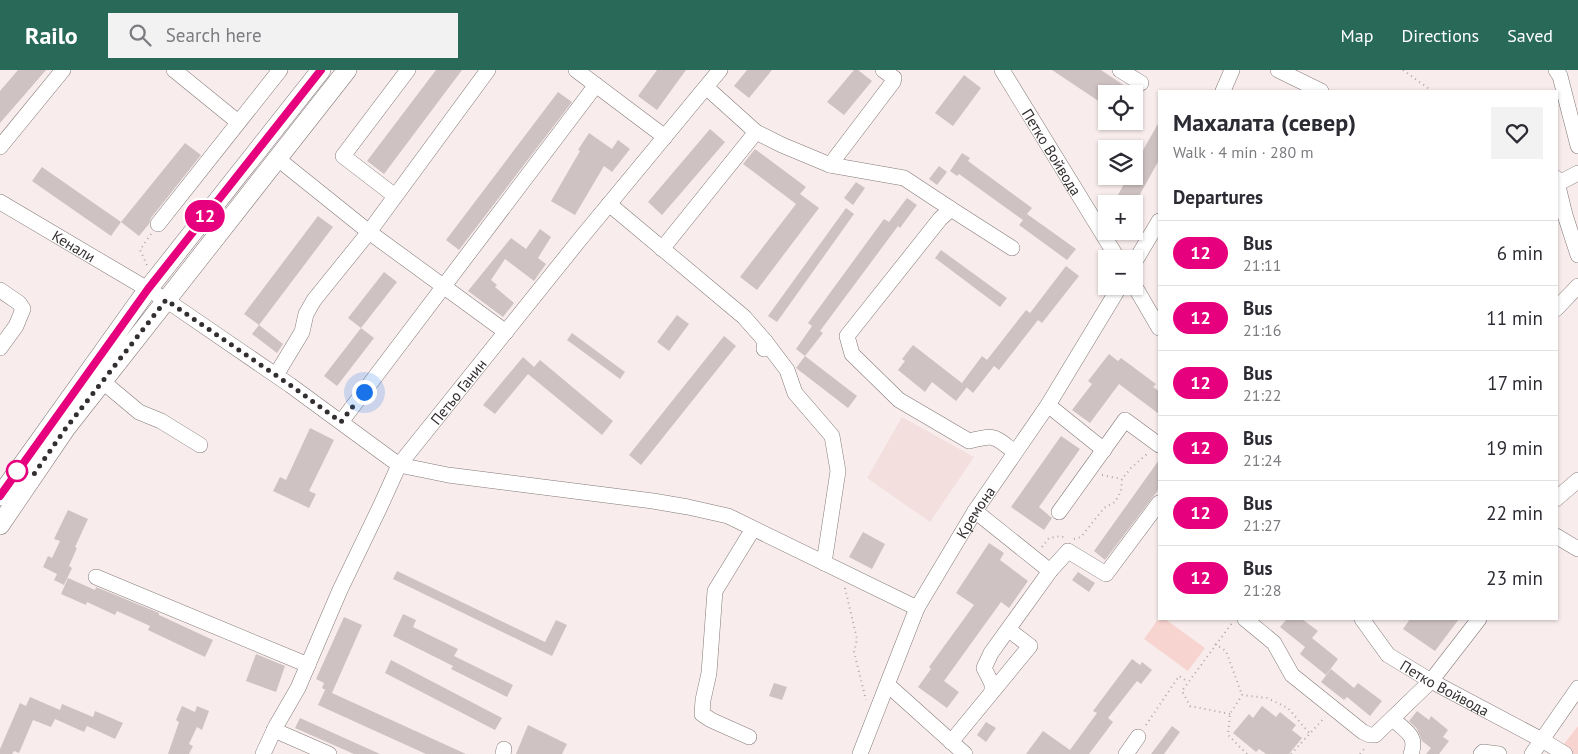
<!DOCTYPE html>
<html lang="en">
<head>
<meta charset="utf-8">
<style>
	:root { --surface:#fff; --page:#f2f2f3; --text:#2b2b33; --muted:#7c7c81; --line:#e1e1e2; --accent:#286958 }
	body { margin:0; font-family:"PT Sans",sans-serif; background:var(--page); color:var(--text); height:100vh; display:flex; flex-direction:column; font-size:19px; white-space:nowrap }
	* { box-sizing:border-box; margin:0 }
	p { font-size:16px; color:var(--muted) }
	.icon { flex:none; width:28px; height:28px; fill:none; stroke:currentColor; stroke-width:2; stroke-linecap:round; stroke-linejoin:round }
	.map { position:relative; flex:1; overflow:hidden }
	.side { position:absolute; left:1158px; top:20px; width:400px; height:530px; display:flex; flex-direction:column; background:var(--surface); border-radius:0px; box-shadow:0 1px 4px #0004 }
	.side>* { flex:none }
	.badge { padding:0 10px; border-radius:16px; font-size:18px; line-height:32px }
	.controls { position:absolute; left:1098px; top:15px; display:grid; gap:10px }
	.controls a { display:grid; place-items:center; width:45px; height:45px; border-radius:0px; background:var(--surface); box-shadow:0 1px 4px #0004; font-size:25px }
	.you { position:absolute; width:25px; height:25px; margin:-12px; border:4px solid #fff; border-radius:50%; background:#1a73e8; box-shadow:0 0 0 8px #1a73e833 }
	.map>.badge { position:absolute; translate:-50% -50%; box-shadow:0 0 0 2px #fff }
	h2 { padding:0 15px; font-size:19px; line-height:45px }
	.round { display:grid; place-items:center; flex:none; width:52px; height:52px; border-radius:0px; background:var(--page) }
	.head { display:flex; align-items:center; justify-content:space-between; height:85px; padding:0 15px }
	h1 { font-size:24px; font-weight:800; line-height:38px }
	ul { padding:0; list-style:none }
	li { display:flex; align-items:center; gap:15px; height:65px; padding:0 15px; border-top:1px solid var(--line) }
	li div { flex:1 }
	li b { display:block; font-size:19px }
	li em { font-style:normal }
	li .badge { min-width:55px; font-weight:700; text-align:center }
	header { display:flex; align-items:center; gap:30px; box-sizing:border-box; height:70px; padding:0 25px; background:var(--accent); color:#fff }
	header strong { font-size:24px }
	nav { display:flex; gap:28px; margin-inline-start:auto; font-size:18px }
	.search { width:350px; height:45px; background:var(--page); display:flex; align-items:center; gap:12px; box-sizing:border-box; padding:0 18px; border-radius:0px; color:var(--muted); font-size:19px }
	.map>svg:first-child { display:block }
</style>
</head>
<body>
<header>
<strong>Railo</strong>
<div class="search"><svg class="icon" aria-label="search" viewBox="0 0 24 24"><circle cx="10" cy="10" r="6"/><path d="M15 15l6 6"/></svg>Search here</div>
<nav><a>Map</a><a>Directions</a><a>Saved</a></nav>
</header>
<div class="map">
<svg width="1578" height="684" viewBox="0 0 1578 684">
	<rect width="100%" height="100%" fill="#f8edec"/>
	<path fill="#f3dfde" d="M902,347L974,387L930,452L867,408Z"/>
	<path fill="#f8d4d1" d="M1159,548L1165,549L1205,578L1188,601L1144,569Z
		M1578,656V684H1556Z"/>
	<path fill="#cec3c2" d="M18,0H46L0,53V21Z
		M436,0H462L384,104L367,91Z
		M657,0H686L657,40L638,26Z
		M747,0H772L749,28L734,16Z
		M854,0H858L872,11L844,45L827,32Z
		M1052,0H1101L1137,24H1106V36Z
		M964,5L981,18L953,56L935,43Z
		M558,22L572,32L459,180L446,170Z
		M1159,52V90L1134,135L1129,134L1117,127L1128,106H1134V96Z
		M710,59L725,72L662,145L648,132Z
		M589,63L612,79L618,70L630,79L612,102L604,96L575,145L551,131L580,81L578,80Z
		M185,73L201,85L151,148L149,154L139,166L121,152Z
		M755,79L806,117L800,124L819,138L757,220L740,207L796,134L743,94Z
		M962,83L970,88L968,91L1032,138L1027,144L1076,179L1067,190L1019,155L1023,150L959,104L957,106L950,101Z
		M939,96L947,102L937,115L929,109Z
		M42,97L121,152L111,166L32,111Z
		M856,112L865,118L853,135L844,128Z
		M907,128L917,135L900,158L898,156L820,261L823,263L805,286L796,279L812,256L808,253L884,149L889,152Z
		M846,138L854,144L777,252L768,246Z
		M318,146L333,157L259,255L244,244Z
		M540,159L551,167L538,188L546,194L534,211L505,189L491,210L497,215L495,217L514,233L503,247L468,221L511,168L526,179Z
		M941,180L1007,228L1000,237L935,188Z
		M1066,196L1079,206L1042,253L1038,250L999,300L994,296L973,323L962,313L982,286L987,290L1026,240L1030,243Z
		M384,202L397,212L361,258L348,248Z
		M677,245L689,254L669,281L657,272Z
		M259,255L283,274L277,283L252,264Z
		M361,258L374,268L337,316L324,306Z
		M572,263L625,302L620,309L567,270Z
		M724,266L736,276L641,395L629,385Z
		M913,275L967,317L956,331L932,312L925,322L898,300L905,291L902,289Z
		M1109,284L1118,291L1121,288L1156,314L1153,317L1159,321V344L1119,314L1090,353L1072,340L1092,314L1088,311Z
		M805,286L857,326L848,338L796,298Z
		M523,287L534,297L540,290L613,351L602,365L528,304L495,344L483,335Z
		M310,358L334,370L309,421L316,424L309,438L273,421L280,407L286,410Z
		M1061,366L1080,379L1039,437L1052,448L1044,460L1011,437Z
		M1159,390V419L1105,490L1094,481Z
		M68,440L88,449L75,477L77,478L69,496L72,498L64,515L54,510L57,504L43,497L48,486L52,488L60,471L54,469Z
		M863,462L885,474L872,499L849,487Z
		M989,473L1004,483L1000,490L1028,511L1009,538L1001,532L944,611L959,622L947,638L918,617L931,599L929,597L974,535L956,523Z
		M397,501L545,572L556,550L567,555L552,586L393,509Z
		M1078,502L1095,513L1089,522L1072,510Z
		M68,508L95,520L96,517L159,543V545L213,570L205,587L148,560L150,556L117,541L115,545L87,532L86,535L61,524Z
		M403,544L416,550L413,557L458,579L454,586L513,615L507,627L451,599L453,596L393,566Z
		M344,547L362,555L332,623L466,684H426L318,635L325,620L327,621L322,618L324,613L316,609Z
		M1287,549H1302L1318,561L1312,568L1338,589L1326,605L1300,584L1305,577L1280,557Z
		M1410,549H1459L1435,581L1403,559Z
		M256,584L285,596L276,622L246,611Z
		M1132,589L1140,595L1142,592L1152,600L1141,614L1137,611L1108,648L1113,652L1089,684H1026L1043,661L1070,680L1097,643L1093,641Z
		M391,590L502,648L495,660L385,603Z
		M1331,599L1354,618L1358,613L1382,631L1370,646L1347,627L1344,630L1321,612Z
		M774,613L787,617L782,630L769,626Z
		M30,627L60,640L62,634L93,647L95,641L123,653L115,669L87,656L84,662L55,649L51,657L33,650L19,683L14,681L12,684H0V679L20,633L26,636Z
		M182,636L195,642L197,636L209,641L202,660L197,657L189,674L193,676L189,684H168L179,652L176,650Z
		M1262,636L1276,647L1280,642L1296,655L1292,660L1302,668L1289,684H1266L1259,679L1256,682L1233,663L1249,644L1253,648Z
		M1417,641L1429,650L1431,646L1448,660L1443,667L1449,671L1439,684H1426L1431,678L1422,671L1417,659L1409,651Z
		M300,648L380,684H354L295,658Z
		M986,652L996,658L986,672L977,665Z
		M528,655L567,674L562,684H516Z
		M1172,656L1180,662L1164,684H1151Z"/>
	<g fill="none" stroke-linecap="round" stroke-linejoin="round">
		<g stroke="#837978" stroke-width="16">
			<g id="minor">
				<path d="M174,0L238,52"/>
				<path d="M576,0L665,67"/>
				<path id="s1" d="M1002,0L1118,189"/>
				<path d="M1120,0L1141,13"/>
				<path d="M1278,0L1321,21"/>
				<path d="M1556,0L1560,6L1578,76"/>
				<path d="M706,17L756,62L782,75L830,95L904,108L951,139"/>
				<path d="M1223,21L1232,0"/>
				<path d="M0,77L63,0"/>
				<path d="M283,93L369,162L506,262"/>
				<path d="M830,95L893,12L894,8L883,0"/>
				<path d="M1556,108L1565,145L1578,185"/>
				<path d="M1556,117L1559,113L1578,103"/>
				<path d="M395,126L343,86L408,0"/>
				<path id="s2" d="M0,132L166,230L290,315L399,395L448,405L653,431L688,437L728,446L917,538"/>
				<path d="M609,134L744,247L765,271L764,279"/>
				<path d="M158,154L280,0"/>
				<path d="M1012,178L951,139L940,149L847,266L852,284L899,330L969,371C996,364 993,366 1015,382"/>
				<path d="M662,179L756,62"/>
				<path d="M1134,193L1159,151"/>
				<path d="M1134,215L1159,258"/>
				<path d="M0,220L19,233L23,239L16,256L0,278"/>
				<path d="M1556,239L1578,216"/>
				<path d="M765,271L787,300L795,323L832,366L838,401L824,493"/>
				<path d="M276,305L302,262L306,244L314,230L369,162L488,0"/>
				<path d="M102,311L139,342L161,351L200,375"/>
				<path d="M1048,335L1104,380"/>
				<path d="M341,352L596,15"/>
				<path d="M1556,429L1578,410"/>
				<path d="M975,441L1050,501"/>
				<path d="M1059,442L1125,350L1159,375"/>
				<path d="M1556,466L1578,479"/>
				<path d="M96,507L308,595"/>
				<path d="M1245,549L1274,573L1292,605L1363,662L1370,665H1375L1431,611L1479,549"/>
				<path id="s3" d="M1362,549L1388,585L1431,611L1542,670L1565,684"/>
				<path d="M888,615L965,684"/>
				<path d="M992,620V614L984,598L991,583L1050,501L1068,481L1106,504L1159,433"/>
				<path d="M1393,649C1405,661 1418,665 1411,684"/>
				<path d="M274,660L329,684"/>
				<path d="M749,667L711,650L702,644L703,630L709,603L715,521L753,459"/>
				<path d="M951,672L1030,576L1009,560"/>
				<path id="s4" d="M263,684L276,656L298,618L340,520L380,437L399,395L581,168L720,0"/>
				<path d="M503,684L504,679"/>
				<path id="s5" d="M860,684L917,538L975,441L1048,335L1120,216"/>
				<path d="M1126,684L1138,667"/>
				<path d="M1481,684L1483,682L1499,684"/>
				<path d="M1532,684L1578,618"/>
			</g>
		</g>
		<g stroke="#837978" stroke-width="20">
			<path id="major" d="M0,426L148,219L321,0
				M0,455L66,358L347,0"/>
		</g>
		<path stroke="#afa7a6" stroke-width="2" stroke-dasharray="1 4" stroke-linecap="butt" d="M1403,0L1432,21
			M147,195L140,180L151,164
			M1102,405L1122,409
			M1074,469L1081,467L1104,438L1115,432L1121,421L1122,409L1131,398L1147,384
			M1042,477L1049,468L1061,466L1065,468
			M845,518L857,569L854,582L866,630
			M1215,574L1226,581L1242,625
			M1230,644L1190,636L1182,621L1232,553
			M1146,655L1179,606L1188,612
			M1247,684L1228,665L1230,644L1242,625L1267,628L1288,638L1310,664
			M1291,684L1325,647
			M1360,684L1366,677"/>
		<use href="#minor" stroke="#fff" stroke-width="15"/>
		<use href="#major" stroke="#fff" stroke-width="19"/>
	</g>
	<g fill="none" stroke-linecap="round" stroke-linejoin="round">
		<g stroke="#fff" stroke-width="11">
			<path id="line" d="M0,426L148,219L321,0"/>
		</g>
		<use href="#line" stroke="#e6007e" stroke-width="8"/>
		<path stroke="#342f2f" stroke-width="5" stroke-dasharray="0 9" d="M17,401L34,404L66,358L166,230L290,315L341,352L364,322"/>
	</g>
	<circle fill="#fff" stroke="#e6007e" stroke-width="2.5" cx="17" cy="401" r="10"/>
	<g text-anchor="middle" dominant-baseline="central" stroke-width="4" stroke-linejoin="round" paint-order="stroke">
		<g font-size="15" fill="#342f2f" stroke="#fffdfc">
			<text stroke="none"><textPath href="#s1" startOffset="96">Петко Войвода</textPath></text>
			<text stroke="none"><textPath href="#s2" startOffset="86">Кенали</textPath></text>
			<text stroke="none"><textPath href="#s4" startOffset="414">Петьо Ганин</textPath></text>
			<text stroke="none"><textPath href="#s5" startOffset="269">Кремона</textPath></text>
			<text stroke="none"><textPath href="#s3" startOffset="110">Петко Войвода</textPath></text>
		</g>
	</g>
</svg>
<div class="controls">
<a><svg class="icon" aria-label="locate" viewBox="0 0 24 24"><circle cx="12" cy="12" r="6"/><path d="M12 2v4M12 18v4M2 12h4M18 12h4"/></svg></a>
<a><svg class="icon" aria-label="layers" viewBox="0 0 24 24"><path d="M12 4l9 5-9 5-9-5zM3 14l9 5 9-5"/></svg></a>
<a>+</a>
<a>−</a>
</div>
<div class="you" style="left:364px;top:322px"></div>
<b class="badge" style="left:205px;top:146px;background:#e6007e;color:#fff">12</b>
<section class="side">
<div class="head"><div><h1>Махалата (север)</h1><p>Walk · 4 min · 280 m</p></div><a class="round"><svg class="icon" aria-label="heart" viewBox="0 0 24 24"><path d="M12 20l-8-8c-3-5 5-10 8-4 3-6 11-1 8 4z"/></svg></a></div>
<h2>Departures</h2>
<ul>
<li><span class="badge" style="background:#e6007e;color:#fff">12</span><div><b>Bus</b><p>21:11</p></div><em>6 min</em></li>
<li><span class="badge" style="background:#e6007e;color:#fff">12</span><div><b>Bus</b><p>21:16</p></div><em>11 min</em></li>
<li><span class="badge" style="background:#e6007e;color:#fff">12</span><div><b>Bus</b><p>21:22</p></div><em>17 min</em></li>
<li><span class="badge" style="background:#e6007e;color:#fff">12</span><div><b>Bus</b><p>21:24</p></div><em>19 min</em></li>
<li><span class="badge" style="background:#e6007e;color:#fff">12</span><div><b>Bus</b><p>21:27</p></div><em>22 min</em></li>
<li><span class="badge" style="background:#e6007e;color:#fff">12</span><div><b>Bus</b><p>21:28</p></div><em>23 min</em></li>
</ul>
</section>
</div>
</body>
</html>
